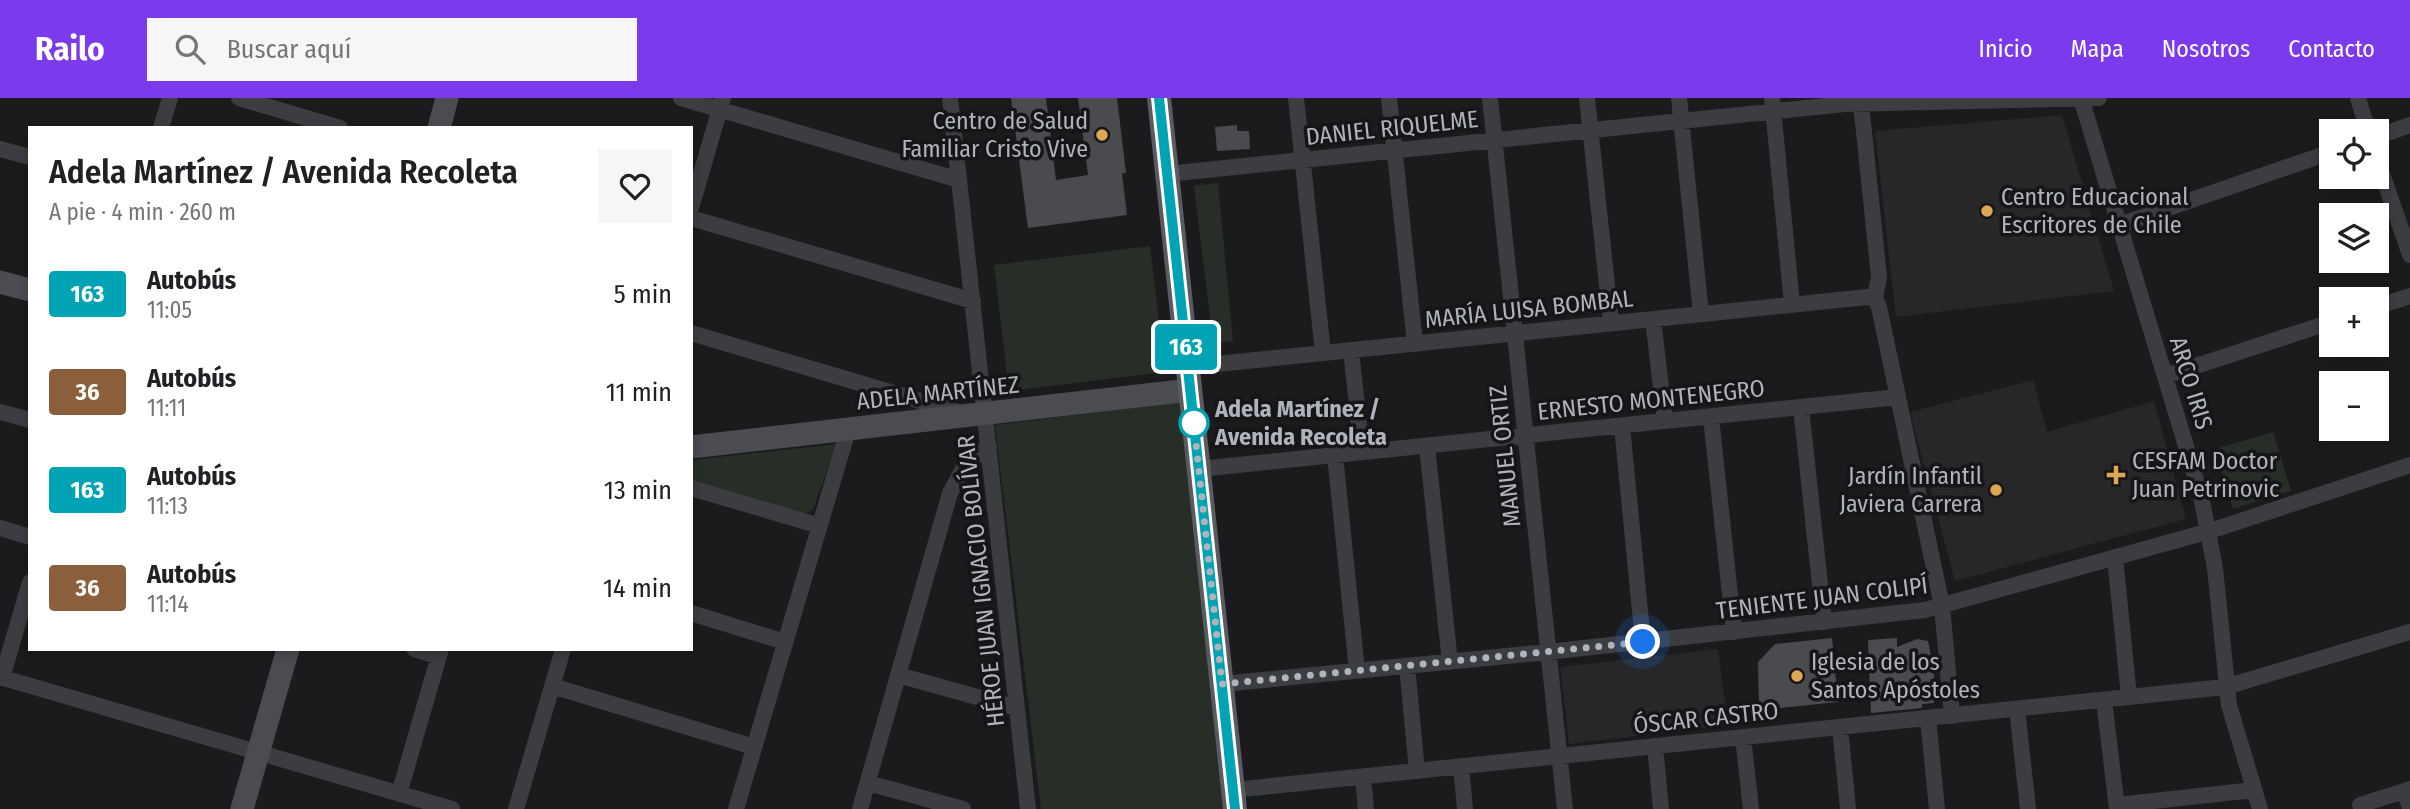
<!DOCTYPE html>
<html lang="es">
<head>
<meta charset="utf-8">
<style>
	:root { --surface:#fff; --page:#f6f6f6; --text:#202124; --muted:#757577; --accent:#7c3aed }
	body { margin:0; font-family:"Fira Sans Condensed",sans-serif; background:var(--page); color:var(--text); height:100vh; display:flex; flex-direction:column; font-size:26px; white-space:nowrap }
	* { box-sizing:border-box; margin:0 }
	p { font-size:23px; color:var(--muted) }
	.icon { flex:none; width:38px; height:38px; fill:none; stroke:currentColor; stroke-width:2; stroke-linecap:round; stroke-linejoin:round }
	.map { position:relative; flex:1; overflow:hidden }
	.panel { position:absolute; left:28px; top:28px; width:665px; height:525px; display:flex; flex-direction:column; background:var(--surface); border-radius:0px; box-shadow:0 4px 10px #0003 }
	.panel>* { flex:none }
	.badge { padding:0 14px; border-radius:5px; font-size:24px; line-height:46px }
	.buttons { position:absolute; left:2319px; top:21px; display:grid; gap:14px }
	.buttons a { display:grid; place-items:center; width:70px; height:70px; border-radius:0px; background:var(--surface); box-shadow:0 4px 10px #0003; font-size:35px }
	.you { position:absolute; width:35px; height:35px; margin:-18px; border:5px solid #fff; border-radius:50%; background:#1a73e8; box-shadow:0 0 0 10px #1a73e833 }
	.map>.badge { position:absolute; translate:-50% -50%; box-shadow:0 0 0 4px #fff }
	.round { display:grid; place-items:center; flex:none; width:74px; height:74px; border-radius:0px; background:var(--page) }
	.head { display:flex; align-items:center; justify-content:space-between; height:119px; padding:0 21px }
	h1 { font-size:33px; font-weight:600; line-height:52px }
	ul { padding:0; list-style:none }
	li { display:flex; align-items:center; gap:21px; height:98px; padding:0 21px }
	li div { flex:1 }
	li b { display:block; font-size:26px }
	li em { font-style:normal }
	li .badge { min-width:77px; font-weight:700; text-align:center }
	header { display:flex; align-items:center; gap:42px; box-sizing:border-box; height:98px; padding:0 35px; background:var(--accent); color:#fff }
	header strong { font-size:33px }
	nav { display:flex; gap:38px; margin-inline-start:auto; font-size:24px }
	.search { width:490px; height:63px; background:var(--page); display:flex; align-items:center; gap:18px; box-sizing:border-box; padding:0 24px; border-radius:0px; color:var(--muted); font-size:26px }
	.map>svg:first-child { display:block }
</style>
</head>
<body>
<header>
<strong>Railo</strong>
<div class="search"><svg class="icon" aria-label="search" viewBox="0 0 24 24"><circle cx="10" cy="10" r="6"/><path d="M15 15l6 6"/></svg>Buscar aquí</div>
<nav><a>Inicio</a><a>Mapa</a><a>Nosotros</a><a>Contacto</a></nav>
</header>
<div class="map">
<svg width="2410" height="711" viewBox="0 0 2410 711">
	<rect width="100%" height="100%" fill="#1b1b1d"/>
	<path fill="#27272a" d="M2062,17L2114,193L1896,219L1875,33Z
		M2033,282L2047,334L2154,303L2186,421L1955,483L1910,314Z
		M1718,551L1728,627L1569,646L1560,569Z"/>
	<path fill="#272e28" d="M1218,85L1233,243L1213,245L1194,88Z
		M1150,148L1165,274L1009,293L994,167Z
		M1181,304L1223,711H1041L995,327Z
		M2273,334L2291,393L2233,411L2215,351Z
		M837,346L813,411L804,416L691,383V362Z"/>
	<path fill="#4a4b4f" d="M1011,0H1046L1056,82L1088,77L1078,0H1117L1126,75H1122L1127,117L1028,130Z
		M1237,27V33H1249L1250,51L1217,53L1215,29Z
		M1832,540L1838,604L1780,610L1773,606L1768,610L1759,607L1758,564L1775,546Z
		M1897,540V549L1917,541L1928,543L1934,573V605L1922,606V610L1871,615L1868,542Z"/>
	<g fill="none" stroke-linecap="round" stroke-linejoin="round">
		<path stroke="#3c3d41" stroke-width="16" d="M239,0L340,30
			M681,0L959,82
			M950,0L1028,711
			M1296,0L1323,255
			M1389,0L1415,246
			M1490,0L1565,711
			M1587,0L1611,225
			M1679,0L1701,216
			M1772,0L1792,206
			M2081,0L2201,398L2215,470L2229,607L2260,711
			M2358,0L2368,33
			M1861,5L1879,179L1875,200L1879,209L1942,508L1952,618
			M161,30L170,0
			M2376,39L2410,27
			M0,51L30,59
			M2376,58L2410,157
			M1167,76L1845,6L2099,0
			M691,110L723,0
			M691,120L973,203
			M2119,127L2331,54
			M2376,209L2410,198
			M1653,221L1665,323
			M691,235L961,315
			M1351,252L1362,354
			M1188,269L1867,199L1875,200
			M2165,278L2331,224
			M1801,309L1824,524
			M0,314L30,322
			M1711,319L1734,534
			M1622,328L1643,544
			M1427,348L1450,564
			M1335,357L1357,573
			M1199,371L1898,299
			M691,390L820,428
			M0,430L30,439
			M2115,459L2129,599
			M691,515L785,544
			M414,551L439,559
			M1407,568L1417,673
			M898,577L1017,610
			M0,579L452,711
			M2,580L30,484
			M1222,586L1548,554L1925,512L2210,433L2410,367
			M552,588L754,649
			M2104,602L2117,711
			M2017,611L2028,711
			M1928,620L1937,711
			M1840,629L1848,711
			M1743,639L1751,711
			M1655,648L1661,711
			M1461,668L1465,711
			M1363,679L1366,711
			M868,685L963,711
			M1233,692L2225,589L2410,534
			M2404,693L2410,710
			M399,696L441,551
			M2117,707L2254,692
			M2360,707L2410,691
			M516,711L563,551
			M736,711L848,332
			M860,711L950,395L967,364L989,348"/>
		<path stroke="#4a4c51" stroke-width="23" d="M439,30L447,0
			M0,184L30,192
			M691,349L1190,292
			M242,711L288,551"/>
		<path stroke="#595b60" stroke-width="24" d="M1159,0L1235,711"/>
	</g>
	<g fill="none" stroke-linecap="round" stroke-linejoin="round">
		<g stroke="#fff" stroke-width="16">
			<path id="line" d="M1159,0L1235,711"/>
		</g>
		<use href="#line" stroke="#00a3b4" stroke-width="10"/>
		<path stroke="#afb3bb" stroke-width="7" stroke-dasharray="0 12.6" d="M1194,325L1193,318L1222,586L1643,544"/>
	</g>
	<g fill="#dea751" stroke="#161618" stroke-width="2.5">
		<circle cx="1102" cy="37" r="7"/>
		<circle cx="1987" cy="113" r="7"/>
		<path d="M2112.5 366.5h7v7h7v7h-7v7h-7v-7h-7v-7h7z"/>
		<circle cx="1996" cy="392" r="7"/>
		<circle cx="1797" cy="578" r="7"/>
	</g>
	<circle fill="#fff" stroke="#00a3b4" stroke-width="3.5" cx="1194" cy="325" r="14"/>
	<g text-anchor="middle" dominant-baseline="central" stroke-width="7" stroke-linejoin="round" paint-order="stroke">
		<g font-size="24" fill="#afb3bb" stroke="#161618" text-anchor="start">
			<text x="1088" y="23" text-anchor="end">Centro de Salud<tspan x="1088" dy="28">Familiar Cristo Vive</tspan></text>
			<text x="2001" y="99">Centro Educacional<tspan x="2001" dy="28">Escritores de Chile</tspan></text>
			<text x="2132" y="363">CESFAM Doctor<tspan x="2132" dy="28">Juan Petrinovic</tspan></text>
			<text x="1982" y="378" text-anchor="end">Jardín Infantil<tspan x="1982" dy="28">Javiera Carrera</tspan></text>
			<text x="1811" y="564">Iglesia de los<tspan x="1811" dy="28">Santos Apóstoles</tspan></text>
		</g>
		<g font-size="24" fill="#afb3bb" stroke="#161618">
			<text transform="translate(1392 30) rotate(-6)">DANIEL RIQUELME</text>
			<text transform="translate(1529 211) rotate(-6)">MARÍA LUISA BOMBAL</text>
			<text transform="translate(2191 285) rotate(73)">ARCO IRIS</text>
			<text transform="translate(938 295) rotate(-6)">ADELA MARTÍNEZ</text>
			<text transform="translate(1651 302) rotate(-6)">ERNESTO MONTENEGRO</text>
			<text transform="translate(1505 358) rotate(-96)">MANUEL ORTIZ</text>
			<text transform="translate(981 483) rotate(-96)">HÉROE JUAN IGNACIO BOLÍVAR</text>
			<text transform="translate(1822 500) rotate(-7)">TENIENTE JUAN COLIPÍ</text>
			<text transform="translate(1706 620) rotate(-6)">ÓSCAR CASTRO</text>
		</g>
		<g font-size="24" font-weight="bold" fill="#afb3bb" stroke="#161618" text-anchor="start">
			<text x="1215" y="311">Adela Martínez /<tspan x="1215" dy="28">Avenida Recoleta</tspan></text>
		</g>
	</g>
</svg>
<div class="buttons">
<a><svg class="icon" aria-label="locate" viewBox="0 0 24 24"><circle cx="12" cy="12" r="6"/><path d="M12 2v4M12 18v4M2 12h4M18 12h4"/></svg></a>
<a><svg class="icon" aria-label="layers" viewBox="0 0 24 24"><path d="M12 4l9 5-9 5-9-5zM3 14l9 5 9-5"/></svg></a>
<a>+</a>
<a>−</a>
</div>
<div class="you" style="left:1643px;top:544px"></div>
<b class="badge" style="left:1186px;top:249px;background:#00a3b4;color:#fff">163</b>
<section class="panel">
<div class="head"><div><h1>Adela Martínez / Avenida Recoleta</h1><p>A pie · 4 min · 260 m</p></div><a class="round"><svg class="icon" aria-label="heart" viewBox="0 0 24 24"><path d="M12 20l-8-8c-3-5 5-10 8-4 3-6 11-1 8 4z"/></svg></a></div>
<ul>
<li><span class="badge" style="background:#00a3b4;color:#fff">163</span><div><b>Autobús</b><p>11:05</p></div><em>5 min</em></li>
<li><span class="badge" style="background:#8b5e3c;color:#fff">36</span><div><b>Autobús</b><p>11:11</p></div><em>11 min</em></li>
<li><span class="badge" style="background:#00a3b4;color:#fff">163</span><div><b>Autobús</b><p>11:13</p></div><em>13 min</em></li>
<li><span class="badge" style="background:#8b5e3c;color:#fff">36</span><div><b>Autobús</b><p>11:14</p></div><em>14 min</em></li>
</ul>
</section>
</div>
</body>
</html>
